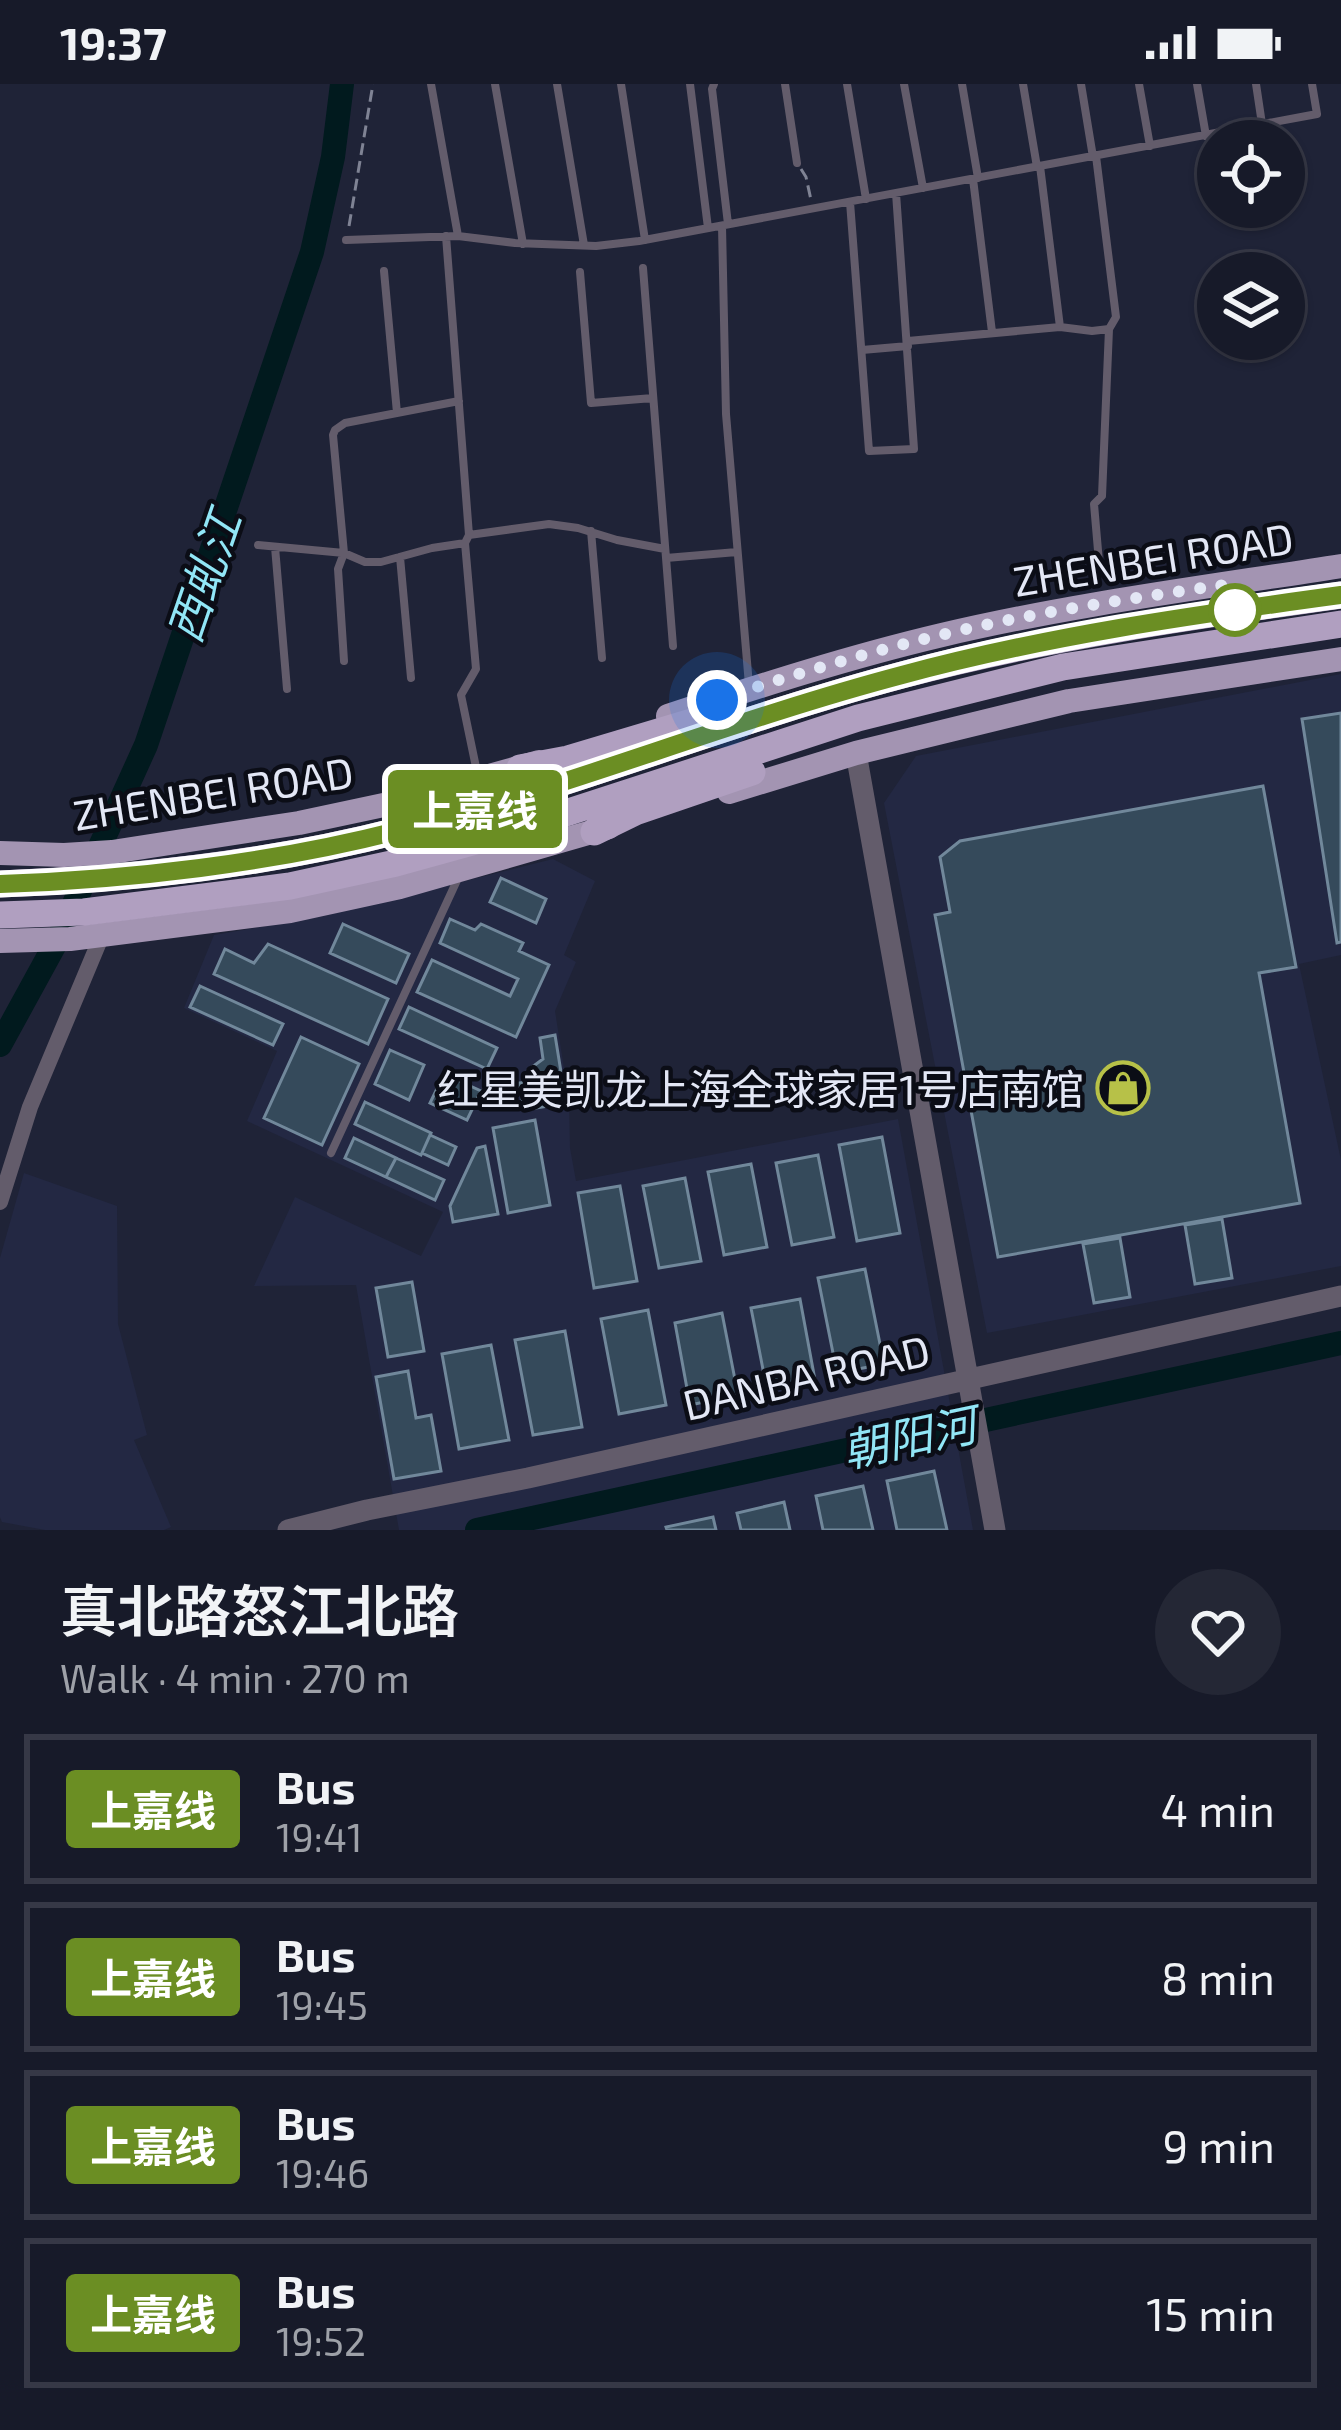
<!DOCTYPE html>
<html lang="en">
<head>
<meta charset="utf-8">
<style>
	:root { --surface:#171a29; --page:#242735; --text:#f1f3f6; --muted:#9ea1a8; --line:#363846 }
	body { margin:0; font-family:"Exo 2","Noto Sans SC",sans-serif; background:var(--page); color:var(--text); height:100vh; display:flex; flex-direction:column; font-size:45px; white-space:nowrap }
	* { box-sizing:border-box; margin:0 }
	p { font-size:39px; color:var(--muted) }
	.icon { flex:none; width:66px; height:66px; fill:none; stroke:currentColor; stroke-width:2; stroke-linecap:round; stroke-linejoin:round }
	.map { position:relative; height:1446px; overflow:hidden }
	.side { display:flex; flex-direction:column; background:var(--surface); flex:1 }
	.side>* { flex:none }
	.badge { padding:0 24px; border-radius:9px; font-size:42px; line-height:78px }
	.fabs { position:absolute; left:1197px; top:36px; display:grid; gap:24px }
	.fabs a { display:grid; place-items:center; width:108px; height:108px; border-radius:50%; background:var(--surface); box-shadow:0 3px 9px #0004,0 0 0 3px var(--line); font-size:60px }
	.you { position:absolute; width:60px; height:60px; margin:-30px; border:9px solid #fff; border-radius:50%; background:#1a73e8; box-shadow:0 0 0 18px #1a73e833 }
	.map>.badge { position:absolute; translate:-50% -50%; box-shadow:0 0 0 6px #fff }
	.round { display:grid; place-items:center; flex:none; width:126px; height:126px; border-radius:63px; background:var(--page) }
	.overview { display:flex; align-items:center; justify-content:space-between; height:204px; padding:0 60px }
	h1 { font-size:57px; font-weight:600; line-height:90px }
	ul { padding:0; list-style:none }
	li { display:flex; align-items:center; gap:36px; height:150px; margin:0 24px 18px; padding:0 36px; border:6px solid var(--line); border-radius:0px }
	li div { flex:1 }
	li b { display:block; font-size:45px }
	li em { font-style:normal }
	li .badge { min-width:132px; font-weight:700; text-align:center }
	.status { display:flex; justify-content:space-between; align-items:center; height:84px; padding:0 60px; background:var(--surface); direction:ltr }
	.status svg { height:33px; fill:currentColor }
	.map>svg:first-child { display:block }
</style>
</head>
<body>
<div class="status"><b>19:37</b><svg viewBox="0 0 49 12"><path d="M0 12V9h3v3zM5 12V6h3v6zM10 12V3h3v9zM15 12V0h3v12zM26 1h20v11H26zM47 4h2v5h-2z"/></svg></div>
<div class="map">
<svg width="1341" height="1446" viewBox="0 0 1341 1446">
	<rect width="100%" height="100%" fill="#1f2337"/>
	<path fill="#232843" d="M1341,590V871L1299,880L1341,1076V1182L987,1249L884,719L916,672Z
		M553,775L595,797L564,871L576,878L555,927L569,1016L570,1064L576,1097L898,1035L973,1446H399L356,1201L254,1202L295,1113L421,1172L443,1128L247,1037L277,967L184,924L214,851L324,832Z
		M24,1089L117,1122L118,1240L147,1351L134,1356L171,1443L164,1446H45L2,1438L0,1433V1174Z"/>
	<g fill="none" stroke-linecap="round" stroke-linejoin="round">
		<path stroke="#011a1e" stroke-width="24" d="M0,961L58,855L146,661L312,168L333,73L342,0
			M477,1446L1341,1259"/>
	</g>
	<path fill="#354a5b" stroke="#71889b" stroke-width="3" d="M1341,629V858L1337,859L1302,635Z
		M1263,702L1296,883L1259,889L1300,1119L998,1173L935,831L950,828L940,773L960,757Z
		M501,794L546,815L536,839L490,818Z
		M450,835L475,846L481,840L523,859L519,867L549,881L516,953L417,908L432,876L510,912L518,895L440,859Z
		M343,840L409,870L396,899L330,869Z
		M268,860L388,915L368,960L214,890L225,865L254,879Z
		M200,902L283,940L273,961L190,923Z
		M409,923L497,964L487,985L399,945Z
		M555,951L566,1019L524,1026L519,999L527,998L528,986L543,975L540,954Z
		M301,953L359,980L322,1061L264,1034Z
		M390,966L424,981L409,1016L375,1000Z
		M444,990L481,1007L467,1036L430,1019Z
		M365,1018L431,1049L421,1071L355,1040Z
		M535,1036L550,1121L508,1129L493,1044Z
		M430,1051L456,1063L448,1081L422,1069Z
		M882,1053L900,1149L857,1157L839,1061Z
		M354,1054L396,1074L386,1093L345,1074Z
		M485,1062L498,1130L453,1138L450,1122L477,1064Z
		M818,1071L834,1153L792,1161L776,1079Z
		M396,1074L444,1096L435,1116L386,1093Z
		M751,1080L767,1163L724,1171L708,1088Z
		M685,1094L701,1177L659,1184L643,1102Z
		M620,1102L637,1197L594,1204L578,1109Z
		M1222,1135L1232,1194L1195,1200L1185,1141Z
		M1120,1154L1130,1213L1094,1219L1083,1160Z
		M865,1185L884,1280L837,1289L818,1194Z
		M412,1198L424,1267L388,1273L376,1204Z
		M800,1215L815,1296L767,1306L751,1224Z
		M648,1226L666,1321L619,1330L601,1235Z
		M722,1229L738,1311L690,1321L675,1239Z
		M565,1247L582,1343L533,1351L515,1256Z
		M491,1261L509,1356L459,1365L442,1270Z
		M408,1287L416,1334L431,1331L441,1387L394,1395L376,1293Z
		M934,1387L947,1446H897L887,1397Z
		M863,1402L873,1446H823L816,1412Z
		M784,1418L790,1446H741L737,1429Z
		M713,1433L716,1446H667L666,1443Z"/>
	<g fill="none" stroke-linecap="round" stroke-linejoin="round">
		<path stroke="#7f8394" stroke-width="3" stroke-dasharray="12 6" stroke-linecap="butt" d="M801,85L806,93L811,116
			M349,142L373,0"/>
		<path stroke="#635c6b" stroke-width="8" d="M431,0L458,152
			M495,0L523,160
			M557,0L584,161
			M621,0L645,156
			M690,0L708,144
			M714,0L712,5L728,140
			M785,0L797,79
			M847,0L866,115
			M904,0L923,104
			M962,0L978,94
			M1023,0L1037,83
			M1081,0L1093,73
			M1139,0L1150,62
			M1197,0L1206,52
			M1256,0L1262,40
			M1096,72L1116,233L1109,245L1102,412L1094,420L1099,478
			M1040,82L1060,243
			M973,95L992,248
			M850,118L869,367L914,365L896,109
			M722,142L726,330L749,601
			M446,152L469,451L465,459L476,585L461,611L477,688
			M346,156L458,152L515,159L596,162L639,157L1317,30L1312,0
			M643,184L673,562
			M384,187L397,329
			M580,188L591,319L653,314
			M908,257L1060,243L1092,247L1109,245
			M862,266L908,262
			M591,447L602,574
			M469,451L549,440L578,444L617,456L665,465
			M258,461L344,469L365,478H381L432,464L465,459
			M275,463L287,605
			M400,473L411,594
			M666,474L737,468
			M344,577L338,485L344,469L333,351L335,346L345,339L459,317
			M331,1069L459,792"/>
		<path stroke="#635c6b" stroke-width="16" d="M0,1118L30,1023L102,851"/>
		<path stroke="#635c6b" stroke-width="21" d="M856,669L995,1446
			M288,1446L367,1426L528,1394L1341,1212"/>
		<path stroke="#a394b2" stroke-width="24" d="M668,632C759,602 849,573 942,551C1073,520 1208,503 1341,482
			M729,708L856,669L1069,617L1341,575
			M0,769L64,771L112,768L299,739L393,719L539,678
			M0,857L70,855L290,827L400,803L609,743"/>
		<path stroke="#b09fc0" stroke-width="27" d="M520,684L568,675L702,635
			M594,748L635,728L752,688
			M0,800C130,795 271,779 397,747C568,703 732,636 902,591C1046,553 1193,532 1341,511
			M0,831L84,828L290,802L396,779L501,750L858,634L1063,583L1341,540"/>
	</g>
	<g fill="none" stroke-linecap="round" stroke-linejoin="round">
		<g stroke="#fff" stroke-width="27">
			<path id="line" d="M0,800C129,796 272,779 397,747C568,703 732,636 902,591C1046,552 1193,531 1341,511"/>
		</g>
		<use href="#line" stroke="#6b8e23" stroke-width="18"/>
		<path stroke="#e3e7f5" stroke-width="12" stroke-dasharray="0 21.6" d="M717,616C828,579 941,547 1057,527C1111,517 1166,510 1221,501L1235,526"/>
	</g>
	<defs>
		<g id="shop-ring" transform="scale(2.7)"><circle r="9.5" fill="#0b0d16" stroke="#b7c148" stroke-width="1.5"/><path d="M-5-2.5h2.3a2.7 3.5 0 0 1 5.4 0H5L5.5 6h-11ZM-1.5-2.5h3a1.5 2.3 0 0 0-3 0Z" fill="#b7c148"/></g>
	</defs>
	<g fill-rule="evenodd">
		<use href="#shop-ring" x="1123" y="1004"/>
	</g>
	<circle fill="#fff" stroke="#6b8e23" stroke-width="6" cx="1235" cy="526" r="24"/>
	<g text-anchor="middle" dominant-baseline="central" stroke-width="9" stroke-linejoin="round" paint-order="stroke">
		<g font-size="42" fill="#e3e7f5" stroke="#0b0d16">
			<text transform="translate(1153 474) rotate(-9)">ZHENBEI ROAD</text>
			<text transform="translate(213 708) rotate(-9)">ZHENBEI ROAD</text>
			<text transform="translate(806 1292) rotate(-13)">DANBA ROAD</text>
		</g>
		<g font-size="42" fill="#e3e7f5" stroke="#0b0d16" text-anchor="end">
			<text x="1084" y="1004">红星美凯龙上海全球家居1号店南馆</text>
		</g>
		<g font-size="45" font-style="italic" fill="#91e6f6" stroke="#0b0d16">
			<text transform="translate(203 492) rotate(-71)">西虬江</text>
			<text transform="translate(909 1352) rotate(-12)">朝阳河</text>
		</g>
	</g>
</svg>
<div class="fabs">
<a><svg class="icon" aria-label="locate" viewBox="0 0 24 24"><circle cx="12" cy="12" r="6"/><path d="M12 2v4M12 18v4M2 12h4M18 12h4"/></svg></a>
<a><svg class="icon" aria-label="layers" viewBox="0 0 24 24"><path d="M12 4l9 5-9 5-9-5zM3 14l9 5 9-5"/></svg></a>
</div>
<div class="you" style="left:717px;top:616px"></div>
<b class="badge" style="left:475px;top:725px;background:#6b8e23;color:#fff">上嘉线</b>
</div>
<section class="side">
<div class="overview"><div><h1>真北路怒江北路</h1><p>Walk · 4 min · 270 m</p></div><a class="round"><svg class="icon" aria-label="heart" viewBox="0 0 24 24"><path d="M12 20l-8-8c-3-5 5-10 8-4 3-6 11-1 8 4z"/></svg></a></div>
<ul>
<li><span class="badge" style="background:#6b8e23;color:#fff">上嘉线</span><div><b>Bus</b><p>19:41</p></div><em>4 min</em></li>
<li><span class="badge" style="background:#6b8e23;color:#fff">上嘉线</span><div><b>Bus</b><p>19:45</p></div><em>8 min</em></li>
<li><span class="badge" style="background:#6b8e23;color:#fff">上嘉线</span><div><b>Bus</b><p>19:46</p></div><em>9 min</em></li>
<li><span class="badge" style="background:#6b8e23;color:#fff">上嘉线</span><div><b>Bus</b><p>19:52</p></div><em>15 min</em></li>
</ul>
</section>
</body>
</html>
